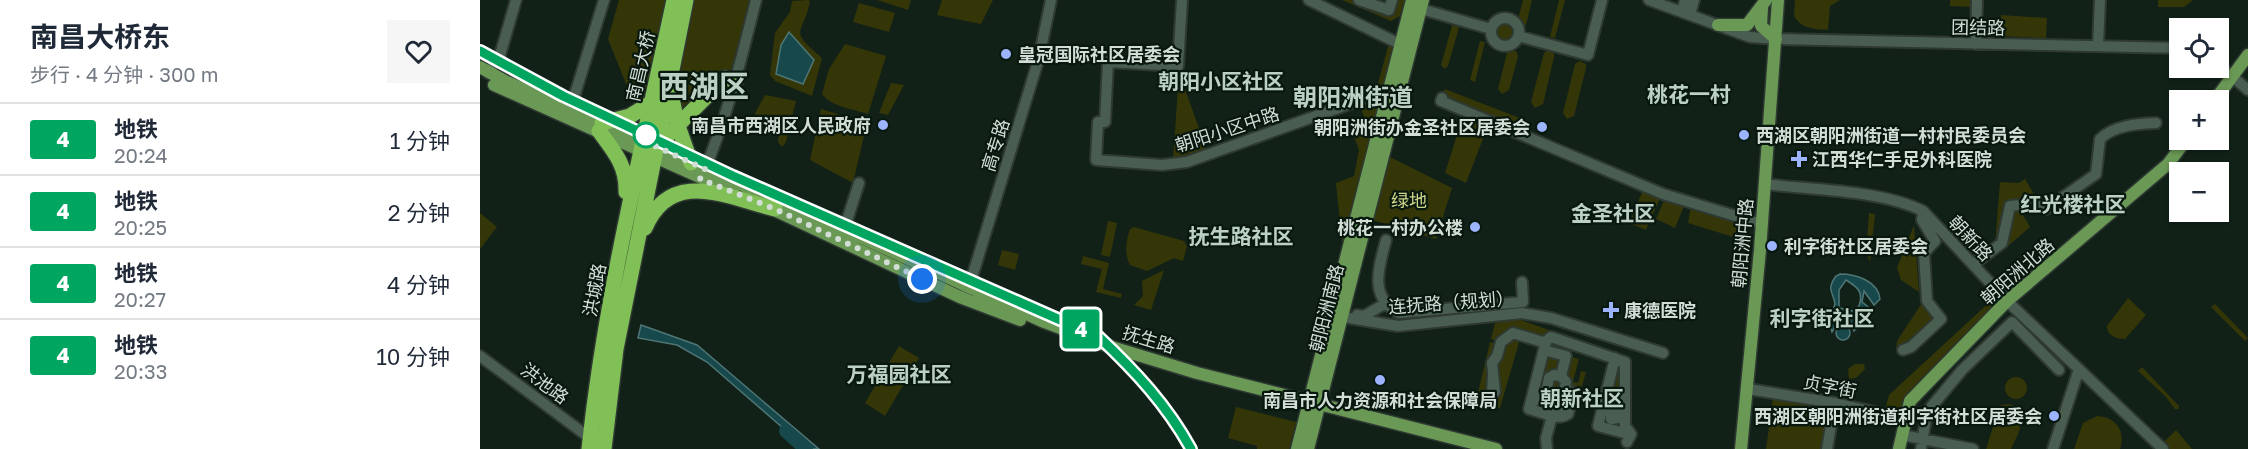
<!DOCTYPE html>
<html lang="zh">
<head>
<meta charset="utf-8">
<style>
	:root { --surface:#fff; --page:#f6f6f7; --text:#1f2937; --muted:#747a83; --line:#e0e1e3 }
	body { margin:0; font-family:"Golos Text","Noto Sans SC",sans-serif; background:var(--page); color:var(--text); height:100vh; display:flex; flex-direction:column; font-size:22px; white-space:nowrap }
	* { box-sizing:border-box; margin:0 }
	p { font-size:20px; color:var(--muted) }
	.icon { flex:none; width:33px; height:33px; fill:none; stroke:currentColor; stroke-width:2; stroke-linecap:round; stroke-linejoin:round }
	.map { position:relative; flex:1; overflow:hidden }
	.side { display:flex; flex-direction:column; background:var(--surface); width:480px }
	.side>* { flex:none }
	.badge { padding:0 12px; border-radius:4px; font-size:21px; line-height:39px }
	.controls { position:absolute; left:1689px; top:18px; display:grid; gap:12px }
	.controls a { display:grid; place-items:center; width:60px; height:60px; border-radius:0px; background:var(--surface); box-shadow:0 2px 4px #0004; font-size:30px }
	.you { position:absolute; width:30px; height:30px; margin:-15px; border:4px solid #fff; border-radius:50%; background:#1a73e8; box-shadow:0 0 0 9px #1a73e833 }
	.map>.badge { position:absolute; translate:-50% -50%; box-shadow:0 0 0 3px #fff }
	.round { display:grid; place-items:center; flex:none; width:63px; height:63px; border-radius:0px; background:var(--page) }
	.headline { display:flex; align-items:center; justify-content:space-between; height:102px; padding:0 30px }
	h1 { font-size:28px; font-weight:700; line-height:45px }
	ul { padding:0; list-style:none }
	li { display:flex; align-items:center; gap:18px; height:72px; padding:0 30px; border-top:2px solid var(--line) }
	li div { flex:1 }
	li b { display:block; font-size:22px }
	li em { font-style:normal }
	li .badge { min-width:66px; font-weight:700; text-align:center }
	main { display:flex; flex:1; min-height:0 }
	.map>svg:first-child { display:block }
</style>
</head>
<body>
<main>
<section class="side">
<div class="headline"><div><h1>南昌大桥东</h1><p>步行 · 4 分钟 · 300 m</p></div><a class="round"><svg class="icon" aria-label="heart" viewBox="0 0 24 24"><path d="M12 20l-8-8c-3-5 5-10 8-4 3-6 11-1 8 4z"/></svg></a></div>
<ul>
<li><span class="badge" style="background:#00a560;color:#fff">4</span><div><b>地铁</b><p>20:24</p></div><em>1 分钟</em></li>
<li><span class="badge" style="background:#00a560;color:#fff">4</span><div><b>地铁</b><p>20:25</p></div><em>2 分钟</em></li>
<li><span class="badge" style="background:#00a560;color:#fff">4</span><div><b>地铁</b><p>20:27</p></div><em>4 分钟</em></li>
<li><span class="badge" style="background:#00a560;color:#fff">4</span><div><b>地铁</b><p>20:33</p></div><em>10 分钟</em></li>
</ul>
</section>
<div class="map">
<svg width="1768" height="449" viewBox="0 0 1768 449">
	<rect width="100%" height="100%" fill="#112118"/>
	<path fill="#343607" d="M139,0H188L161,121L128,39Z
		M213,0H272L253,74L243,72L236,75L202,108L195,77Z
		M328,0L330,1C323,37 307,28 342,58L332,96L295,81L290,75L295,33L310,12L312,1Z
		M397,0H431L428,10Z
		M462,0H513L501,24L457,15Z
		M862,0H876L915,13L919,0H925L920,16L911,21Z
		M1043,0H1052L1046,25L1042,27L1037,23Z
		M1079,0H1085L1075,38L1070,37Z
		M1315,0H1360L1350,6L1348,30C1335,29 1321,29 1314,16Z
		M1470,0H1492V7L1470,6Z
		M1678,0H1713L1704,7H1678Z
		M379,3L415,13L409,32L373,22Z
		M1521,15L1567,18L1566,38L1520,36Z
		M1014 32a11 11 0 1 1 22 0a11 11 0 1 1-22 0Z
		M973,22L980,24L968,66L965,69L961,65Z
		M1000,41L1005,42L995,82L990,80Z
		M909,43L918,46L863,252L856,183L874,176L879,150L871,128L886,122L881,109L889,105L884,93L897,87Z
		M365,44L406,56L388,114C373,109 352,107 342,94L349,69Z
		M1031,50L1036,51L1038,56L1029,90L1022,94L1018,89L1027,53Z
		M1068,50L1074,53V57L1063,104L1055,108L1051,102L1064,53Z
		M1100,61L1106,64V68L1094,116L1087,119L1083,113L1095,64Z
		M699,72L727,151L707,160H693Z
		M411,83L424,85L408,115L399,113Z
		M965,89L1047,121L1044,129L962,96Z
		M285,95L316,101L306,142L302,147L298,142L300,124L296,123L286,135L275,113Z
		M341,109L387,123L373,183L330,160Z
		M984,113L1009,123L986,183L965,173Z
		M908,156L972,188L956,239L892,220Z
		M1545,179L1558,201L1540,210L1550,227L1521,252L1515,245L1520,182L1539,183Z
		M1164,188L1181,196L1166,230L1149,223Z
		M1185,198L1204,206L1195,228L1176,219Z
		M1211,206L1266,222L1263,240L1208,223Z
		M0,213L17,227L0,249Z
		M1389,213L1395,214L1390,262L1386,253Z
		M628,221L637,223L630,257L621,255Z
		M1434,225L1439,292L1421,280L1417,268Z
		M654,227L704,241L707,246L703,261L694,258L667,271L650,265C644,254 646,241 650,229Z
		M522,250L539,254L535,270L518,265Z
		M603,256L629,263L623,289L642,294L641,298L616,292L622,269L601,264Z
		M684,270L671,310L654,305L663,296L662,281Z
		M1514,298L1517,301L1437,383L1419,414L1405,410L1409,395Z
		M1648,298L1666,315L1645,339C1637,339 1627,336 1627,326Z
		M1442,303L1456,319L1430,344L1416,349L1417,341Z
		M1735,304L1768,338L1765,341L1731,307Z
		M1018,312L1072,331L1064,349L1099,359L1093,382L1098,383L1101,371L1106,372L1094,415L1049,407L1062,345L1040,339L1020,408L996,401L1010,342L1020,345V342L1011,339Z
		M419,346L439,358L405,416L385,403Z
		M1138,359L1145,362L1143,429L1121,427Z
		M1375,364H1384L1385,369L1376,378L1369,379L1368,369Z
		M1662,367L1699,406V409H1695L1685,396L1658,371Z
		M1525 388a11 11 0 1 1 22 0a11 11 0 1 1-22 0Z
		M1293,399L1352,407L1345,449H1286Z
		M1530,404C1552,411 1537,436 1531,449H1506L1520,405Z
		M756,407L816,422L809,449H777V446L748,438Z
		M1617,416C1636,417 1646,431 1640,449H1594L1603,423Z
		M1696,430L1712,449H1688L1683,443Z"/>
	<path fill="#17494c" stroke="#4f7575" stroke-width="1.5" fill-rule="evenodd" d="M309,32L334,60L323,84L296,74L301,45Z
		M1360,274C1376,274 1398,281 1400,299L1394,305L1384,291L1382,302L1391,309L1381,318L1380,325L1374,331L1370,321L1361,317L1352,332L1349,322L1355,304C1353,291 1346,290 1356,276ZM1366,280C1377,287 1384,291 1379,306L1373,311L1359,308V290Z
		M161,325L217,345L339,449H327L227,362L197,345L158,338Z
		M1356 333a7 7 0 1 1 14 0a7 7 0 1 1-14 0Z"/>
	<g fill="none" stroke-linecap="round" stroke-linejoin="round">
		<path stroke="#17494c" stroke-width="14" d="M306,431L326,449"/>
		<g stroke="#2e3932" stroke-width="14">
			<path id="minor" d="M702,0L698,66L628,62L625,122H618L616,160L682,165L707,162L909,90
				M829,0L926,47
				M879,0L909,10L912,0
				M1169,0L1270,37L1296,39L1700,48
				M941,9L1011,29
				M1202,12L1205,0
				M1210,15L1214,0
				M1011 32a14 14 0 1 1 28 0a14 14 0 1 1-28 0Z
				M1038,36L1108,55L1122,0
				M1496,44L1497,0
				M1618,46L1620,0
				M1738,64L1768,90
				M8,73L20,55L36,0
				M962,98L961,101L1183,194L1282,224
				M88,117L124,0
				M222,176C247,119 261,60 276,0
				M1285,184C1333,190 1401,190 1443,211L1527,301L1683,449
				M364,230L379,183
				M906,240C899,267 888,297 919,313L1043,302L1042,282
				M1494,264L1522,243L1530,206L1558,203L1566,209L1616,174L1620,139C1634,125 1658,124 1676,123
				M482,298L489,287L559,58L571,0
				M877,315L884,316L906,303
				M863,317L918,326L1042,313L1071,318L1183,353
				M1064,350L1086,356L1081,376
				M1423,350L1431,347L1461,319L1447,301L1444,253L1455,241L1442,220L1443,211
				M0,356L110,438
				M1135,358L1118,426L1148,434
				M1013,375L1012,392H1015L1012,363L1017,356L1021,342L1033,333L1066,343
				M1268,389L1355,403L1425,419
				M1069,391L1067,388L1069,378L1074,375L1081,376L1086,382L1084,391L1077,394
				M1084,391L1093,392L1089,410
				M1050,404L1069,391L1079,396L1075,416
				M1125,409L1131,411V414L1136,413L1138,418L1131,419V414
				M1072,416C1079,417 1082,418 1088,414L1089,410L1075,416
				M1422,435L1493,449
				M1067,449L1066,438L1072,416L1049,409L1066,341L1071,337L1145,362V426L1151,434L1147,442
				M1347,449L1355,403
				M1441,449L1447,412L1482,370L1532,322L1579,370
				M1573,449L1599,369"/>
		</g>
		<g stroke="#2e3932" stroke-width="15">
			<path id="major" d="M1282,8L1281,26L1296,39
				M1238,25H1267L1286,0
				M0,67L25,81L385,239L564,322L625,345L717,373L1016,449
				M14,85L253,192
				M1735,100L1768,55
				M288,207L482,298L540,320
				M817,449L932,0
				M828,449L943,0
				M1261,449L1280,250L1298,0
				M1419,449L1430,401L1527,301L1688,164L1706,140"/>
		</g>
		<g stroke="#2e3932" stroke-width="18">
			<path id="highway" d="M190,88L197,123L211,163
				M122,123L150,116L171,103
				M119,131C134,151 147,166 146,192
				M176,147L245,78L256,80
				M165,228C191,167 246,197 295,209
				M109,449C125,297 162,149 194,0
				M124,449L136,349L206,0"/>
		</g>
		<use href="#minor" stroke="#4a5d51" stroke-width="10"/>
		<use href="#major" stroke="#6a9855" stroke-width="12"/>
		<use href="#highway" stroke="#80c057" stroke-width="15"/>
	</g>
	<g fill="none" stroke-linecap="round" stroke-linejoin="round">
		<g stroke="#fff" stroke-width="14">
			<path id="line" d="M0,51L83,96L253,176L619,337C655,371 687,405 711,449"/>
		</g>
		<use href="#line" stroke="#00a560" stroke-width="9"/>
		<path stroke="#d2ddd6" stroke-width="6" stroke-dasharray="0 10.8" d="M166,135L162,140L225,169L220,179L295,209L442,279"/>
	</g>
	<g fill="#9cb4fd" stroke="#08180f" stroke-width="2">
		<circle cx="526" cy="54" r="6"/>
		<circle cx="403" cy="125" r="6"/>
		<circle cx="1062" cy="127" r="6"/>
		<circle cx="1264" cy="135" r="6"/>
		<path d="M1316 150h6v6h6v6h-6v6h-6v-6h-6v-6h6z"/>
		<circle cx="995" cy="227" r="6"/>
		<circle cx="1292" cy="246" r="6"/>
		<path d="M1128 301h6v6h6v6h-6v6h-6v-6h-6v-6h6z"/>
		<circle cx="900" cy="380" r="6"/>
		<circle cx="1574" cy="416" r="6"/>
	</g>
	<circle fill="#fff" stroke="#00a560" stroke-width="3" cx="166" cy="135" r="12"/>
	<g text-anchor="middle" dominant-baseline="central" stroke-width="4.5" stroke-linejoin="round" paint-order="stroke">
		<g font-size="18" fill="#d2ddd6" stroke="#08180f">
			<text transform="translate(1498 27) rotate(1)">团结路</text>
			<text transform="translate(160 66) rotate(-77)">南昌大桥</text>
			<text transform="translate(747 129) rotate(-18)">朝阳小区中路</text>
			<text transform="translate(515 145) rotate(-73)">高专路</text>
			<text transform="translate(1491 238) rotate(47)">朝新路</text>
			<text transform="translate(1262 243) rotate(-85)">朝阳洲中路</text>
			<text transform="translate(1537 271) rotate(-41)">朝阳洲北路</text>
			<text transform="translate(114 290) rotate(-79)">洪城路</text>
			<text transform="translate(971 302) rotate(-4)">连抚路（规划）</text>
			<text transform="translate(846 308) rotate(-76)">朝阳洲南路</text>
			<text transform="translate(669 339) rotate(17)">抚生路</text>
			<text transform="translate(65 383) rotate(37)">洪池路</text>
			<text transform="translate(1350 386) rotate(11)">贞字街</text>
		</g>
		<g font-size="18" font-weight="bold" fill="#d2ddd6" stroke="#08180f" text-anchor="start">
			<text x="538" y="54">皇冠国际社区居委会</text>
			<text x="391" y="125" text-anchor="end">南昌市西湖区人民政府</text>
			<text x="1050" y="127" text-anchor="end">朝阳洲街办金圣社区居委会</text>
			<text x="1276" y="135">西湖区朝阳洲街道一村村民委员会</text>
			<text x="1332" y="159">江西华仁手足外科医院</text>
			<text x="983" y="227" text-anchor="end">桃花一村办公楼</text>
			<text x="1304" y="246">利字街社区居委会</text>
			<text x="1144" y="310">康德医院</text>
			<text x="900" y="400" text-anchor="middle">南昌市人力资源和社会保障局</text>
			<text x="1562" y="416" text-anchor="end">西湖区朝阳洲街道利字街社区居委会</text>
		</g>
		<g font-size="18" fill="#cfd58b" stroke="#08180f">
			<text x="929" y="200">绿地</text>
		</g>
		<g font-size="21" font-weight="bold" fill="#bcd1c4" stroke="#08180f">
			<text x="741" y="81">朝阳小区社区</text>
			<text x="1209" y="94">桃花一村</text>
			<text x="1593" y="204">红光楼社区</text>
			<text x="1133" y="213">金圣社区</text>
			<text x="761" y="236">抚生路社区</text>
			<text x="1342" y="318">利字街社区</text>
			<text x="419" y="374">万福园社区</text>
			<text x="1102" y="398">朝新社区</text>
		</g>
		<g font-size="24" font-weight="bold" fill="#bcd1c4" stroke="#08180f">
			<text x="873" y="96">朝阳洲街道</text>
		</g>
		<g font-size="30" font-weight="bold" fill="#bcd1c4" stroke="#08180f">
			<text x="224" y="86">西湖区</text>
		</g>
	</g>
</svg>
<div class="controls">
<a><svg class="icon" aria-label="locate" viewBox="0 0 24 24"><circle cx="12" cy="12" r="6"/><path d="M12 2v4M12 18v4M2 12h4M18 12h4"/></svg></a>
<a>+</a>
<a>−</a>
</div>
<div class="you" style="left:442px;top:279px"></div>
<b class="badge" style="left:601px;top:329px;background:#00a560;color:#fff">4</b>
</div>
</main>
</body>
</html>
